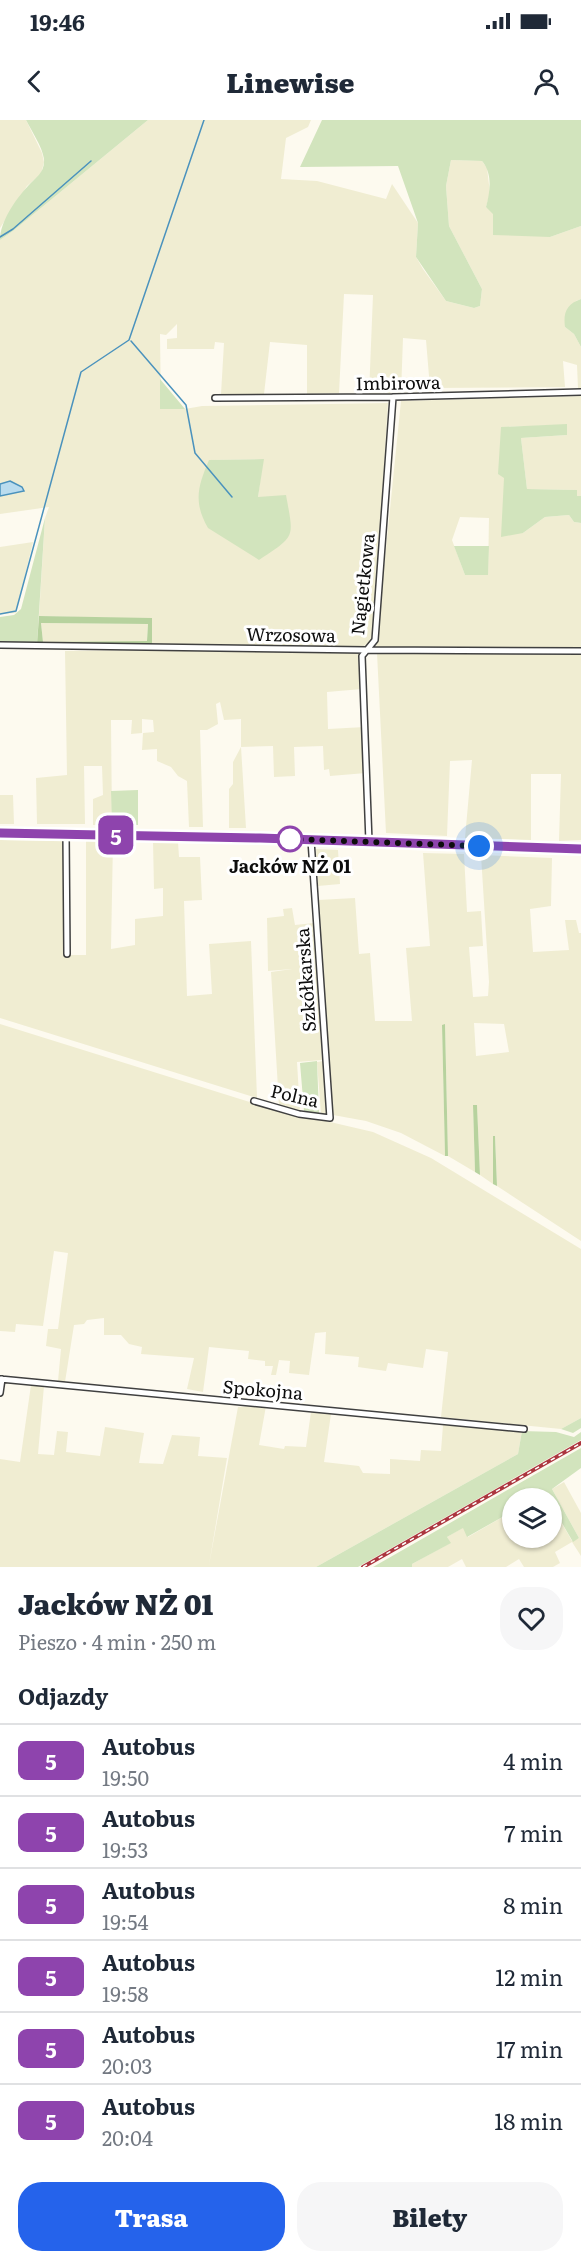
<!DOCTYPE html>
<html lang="pl">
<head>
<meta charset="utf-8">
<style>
	:root { --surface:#fff; --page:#f6f6f7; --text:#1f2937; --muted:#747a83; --line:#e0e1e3; --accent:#2563eb }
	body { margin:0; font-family:Literata,serif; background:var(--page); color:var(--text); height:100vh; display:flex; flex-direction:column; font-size:22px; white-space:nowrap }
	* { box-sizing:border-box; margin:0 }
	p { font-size:20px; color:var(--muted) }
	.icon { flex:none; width:33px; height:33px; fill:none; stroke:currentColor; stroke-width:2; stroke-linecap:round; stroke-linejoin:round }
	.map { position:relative; height:1447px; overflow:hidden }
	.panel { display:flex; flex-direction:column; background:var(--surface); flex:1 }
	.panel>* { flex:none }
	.badge { padding:0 12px; border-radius:9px; font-size:21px; line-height:39px }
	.tools { position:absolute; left:502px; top:1368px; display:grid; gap:12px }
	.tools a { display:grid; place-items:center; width:60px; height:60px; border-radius:50%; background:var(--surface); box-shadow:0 2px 4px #0004; font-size:30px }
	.you { position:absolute; width:30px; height:30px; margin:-15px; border:4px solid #fff; border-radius:50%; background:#1a73e8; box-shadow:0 0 0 9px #1a73e833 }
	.map>.badge { position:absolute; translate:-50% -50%; box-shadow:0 0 0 3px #fff }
	h2 { padding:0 18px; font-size:22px; line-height:54px }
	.round { display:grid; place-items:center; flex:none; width:63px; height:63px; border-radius:24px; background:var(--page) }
	.summary { display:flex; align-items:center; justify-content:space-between; height:102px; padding:0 18px }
	h1 { font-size:28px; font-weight:800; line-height:45px }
	.action { display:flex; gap:12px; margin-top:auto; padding:12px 18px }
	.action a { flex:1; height:69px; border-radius:24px; background:var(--accent); color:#fff; font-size:24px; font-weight:800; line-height:69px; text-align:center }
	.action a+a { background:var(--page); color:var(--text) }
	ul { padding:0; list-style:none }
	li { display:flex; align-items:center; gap:18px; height:72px; padding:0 18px; border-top:2px solid var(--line) }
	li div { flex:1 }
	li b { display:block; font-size:22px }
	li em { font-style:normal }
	li .badge { min-width:66px; font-weight:700; text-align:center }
	.status { display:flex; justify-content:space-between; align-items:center; height:42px; padding:0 30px; background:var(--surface); direction:ltr }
	.status svg { height:16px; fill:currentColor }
	header { display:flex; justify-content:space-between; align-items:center; height:78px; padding:0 18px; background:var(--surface); font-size:27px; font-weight:800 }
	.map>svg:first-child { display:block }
</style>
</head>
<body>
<div class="status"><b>19:46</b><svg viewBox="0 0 49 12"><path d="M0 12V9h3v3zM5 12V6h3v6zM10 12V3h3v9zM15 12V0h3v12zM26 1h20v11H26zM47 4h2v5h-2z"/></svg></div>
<header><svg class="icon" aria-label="back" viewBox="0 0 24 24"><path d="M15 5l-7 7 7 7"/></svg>Linewise<svg class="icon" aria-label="person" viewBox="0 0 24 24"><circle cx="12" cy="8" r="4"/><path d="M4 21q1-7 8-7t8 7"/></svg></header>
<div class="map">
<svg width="581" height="1447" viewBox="0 0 581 1447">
	<rect width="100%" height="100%" fill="#fdfaef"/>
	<path fill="#f0edd2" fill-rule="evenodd" d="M0,0H26L42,33L44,42L41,54L27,66L0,108Z
		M148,0H311L308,7L286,18L281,59L317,61L386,79L392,64L418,103L416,137L423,149L446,181L474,188L480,186L482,169L449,106L446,66L451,40L482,41L487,48L490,73L486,87L550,117L581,106V179L576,181L565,207L574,214L581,227V268H578L577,245L563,241L565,267L430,268L426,220L403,218L401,273L369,274L373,175L344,174L339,273L307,274V225L270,222L264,274H221L224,223L215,222L214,229H167V219L177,218V204L166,215L160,214L161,289H185L202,286L388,283L373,519L364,526L362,569L327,572L328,609L365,607L366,653L330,656L329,649L324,650L323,626L294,627L295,656L274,657L273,626L241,627L246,708H229V669L233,664V642L241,627V599L224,600L220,582L216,584L218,604L207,610H200L203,707H189L187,661L178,656L171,647L157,641V629L142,630L143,613L154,612L153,600L142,599V613L131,614L132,600H111L112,705H93V679L103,675L102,646H84L85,704H37L36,658L67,655L65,531L152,530V499L39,496L45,398L49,387L0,394V120L13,111ZM263,339L258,377L209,340H210Z
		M581,276V376L577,377V370L527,369L521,318L567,315V305L501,307L504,357L523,413L545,397L569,395L574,402L581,403V528L376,527L401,281ZM460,397L489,398L488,455H465L452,420Z
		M33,422L16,493L0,494V427Z
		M41,503L148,504L147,522H43Z
		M377,533L581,535V720L559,721L561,654H531V720L465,718L472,640L450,641L447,716L386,713Z
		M0,675H13L14,704H0Z
		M0,720L67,721L69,835H86V720H113L111,829L135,825V799L163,796V768L154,769L153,721L178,722L179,737H200L202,780L184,781L187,876L212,874L209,824L251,821L257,978L0,898Z
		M316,729L338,730L340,764L318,766Z
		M423,733L464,734L467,792L481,791L483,826L469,827L473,877L488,876L489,862L481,735L552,738L551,786L530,789L533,832L569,830L565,800H576L579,813H581V1121L497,1066L495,1016L493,1017V1064L480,1055L477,985H473L475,1052L448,1036L445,905H442L445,1036L401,1013L366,1001L333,995L318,780L355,778L359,834L370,833L375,901H412L406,828L430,826ZM474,903L504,904L509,932L476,936Z
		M292,788L295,805L314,803L322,940L297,942L300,992L279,985L271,852L292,849L268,851L267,798L284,796L283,789Z
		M0,904L266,987L373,1012L431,1038L581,1129V1298L561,1309L441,1297L448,1232L426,1229L423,1248L388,1243L386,1251L358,1247L359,1237L325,1234L326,1212L315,1213L309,1255L289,1253L290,1241L279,1240L276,1255H271L273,1246H265V1241L248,1239L249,1231L209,1227L203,1272L187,1269L194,1238L141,1234L142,1227L129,1224L121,1215H104V1198L87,1200L84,1204L74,1205L65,1262L58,1261L61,1229L46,1226L48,1209H58L68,1133L54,1131L43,1206L16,1204L15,1212L0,1211Z
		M323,941L327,994H321L317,942Z
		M31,1265L44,1266L38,1334L54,1335L57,1311L68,1312L66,1332L100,1336L105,1307L144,1313L139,1343L163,1344L172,1315L200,1317L198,1336L227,1338L209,1445L238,1287L266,1286L259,1325L284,1329L285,1326L306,1327L311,1292L331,1294L324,1342L359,1346L363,1353L390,1354V1339L420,1341L421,1330L441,1331L443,1305L522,1311L518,1334L316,1447H0V1339L20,1342Z
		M564,1362L581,1393V1436L572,1422L555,1432L560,1443L553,1447H524L519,1439L506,1447H466L462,1439L448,1447H412V1444L450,1423L447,1417L464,1407L468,1417L513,1391V1418H552V1386L572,1421L579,1418L552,1369Z"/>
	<path fill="#d2e4bd" d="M26,0H148L13,111L0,120C0,102 15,80 28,66C36,57 45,53 44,39C42,26 32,12 26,0Z
		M322,0H581V106L550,117L493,115V94L486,87C490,72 493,54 482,41L451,40L446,66L449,106L482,169L480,186L474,188L446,181L416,137L418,103L398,46L300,47Z
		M581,179V227L574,214L565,207C563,192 567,184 581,179Z
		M160,259L185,289H160Z
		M567,304V315L521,318L527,369L577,370V376H581V403L574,402L569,395L545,397L523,413L501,417L504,358L498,354L501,307Z
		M264,339L258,377L286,375C294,419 296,415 259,440L208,408C193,382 198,366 209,340Z
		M45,398L37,524H0V497L14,495L21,489Z
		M454,426H489L488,455H465Z
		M138,670V705H112L111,671Z
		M317,941L319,993L304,991L300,943Z
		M581,1298V1308L573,1313L561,1309Z
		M522,1311L556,1312L574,1317L581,1312V1320L358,1447H316L518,1334Z
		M581,1328V1348L552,1369L579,1418L573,1422L552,1386V1378H513V1391L467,1417L463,1408L447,1417L451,1423L412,1444V1447H373Z"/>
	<path fill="#b7d29e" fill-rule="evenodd" d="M39,496L152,498V526L37,524ZM41,503L148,504L147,521L43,522Z
		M445,904L448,1036H445L442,905Z
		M473,985H477L480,1055L475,1052Z
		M493,1016H495L497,1066L493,1064Z"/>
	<path fill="#badcee" stroke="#4a92bd" stroke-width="1.5" d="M10,361L22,367L24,371L0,376V364Z"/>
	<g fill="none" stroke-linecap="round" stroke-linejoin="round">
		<path stroke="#4a92bd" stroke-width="1.5" d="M0,117L13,109L91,41
			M131,221L186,285L195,333L232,377
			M0,494L16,491L81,252L129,220L204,0"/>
		<g stroke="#404040" stroke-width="8">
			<path id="street" d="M215,278L393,277L581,272
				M0,525L366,530L581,531
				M66,714L67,834
				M369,722L362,536L375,520L393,277
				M254,981L299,994L330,998L311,720
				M0,1259L524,1309
				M0,1273L2,1259"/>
		</g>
		<g stroke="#2f2f2f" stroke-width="10">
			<path id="secondary" d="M0,713L260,718L581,729"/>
		</g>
		<use href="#street" stroke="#fff" stroke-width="5"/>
		<use href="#secondary" stroke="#f5ecb2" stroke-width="8"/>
		<g stroke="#ac363f" stroke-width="4">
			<path id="rail" d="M363,1447L581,1323"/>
		</g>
		<use href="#rail" stroke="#fff" stroke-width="1.5" stroke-dasharray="4.5" stroke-linecap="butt"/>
	</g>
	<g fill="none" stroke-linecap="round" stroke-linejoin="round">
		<g stroke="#fff" stroke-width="14">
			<path id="line" d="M0,713L260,718L581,729"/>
		</g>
		<use href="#line" stroke="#8e44ad" stroke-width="9"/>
		<path stroke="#0d0d0d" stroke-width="6" stroke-dasharray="0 10.8" d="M290,719L479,726"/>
	</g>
	<circle fill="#fff" stroke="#8e44ad" stroke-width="3" cx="290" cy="719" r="12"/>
	<g text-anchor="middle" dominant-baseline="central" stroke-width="6" stroke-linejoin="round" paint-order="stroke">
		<g font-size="18" fill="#0d0d0d" stroke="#fff">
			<text transform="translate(398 262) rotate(-1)">Imbirowa</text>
			<text transform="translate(362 464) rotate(-84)">Nagietkowa</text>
			<text transform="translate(291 514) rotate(1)">Wrzosowa</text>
			<text transform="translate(305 860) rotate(-94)">Szkółkarska</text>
			<text transform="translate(295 975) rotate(13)">Polna</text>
			<text transform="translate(263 1269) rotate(5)">Spokojna</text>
		</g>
		<g font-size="18" font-weight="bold" fill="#0d0d0d" stroke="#fff">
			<text x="290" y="745">Jacków NŻ 01</text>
		</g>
	</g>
</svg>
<div class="tools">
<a><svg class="icon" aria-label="layers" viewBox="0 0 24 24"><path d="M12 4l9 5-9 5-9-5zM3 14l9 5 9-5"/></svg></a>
</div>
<div class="you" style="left:479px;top:726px"></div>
<b class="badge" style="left:116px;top:715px;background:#8e44ad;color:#fff">5</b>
</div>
<section class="panel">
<div class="summary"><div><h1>Jacków NŻ 01</h1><p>Pieszo · 4 min · 250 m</p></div><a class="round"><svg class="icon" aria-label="heart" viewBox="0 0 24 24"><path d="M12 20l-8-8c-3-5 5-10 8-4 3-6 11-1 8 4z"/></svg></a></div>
<h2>Odjazdy</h2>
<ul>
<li><span class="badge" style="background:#8e44ad;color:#fff">5</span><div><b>Autobus</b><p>19:50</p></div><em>4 min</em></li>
<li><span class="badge" style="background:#8e44ad;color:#fff">5</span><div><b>Autobus</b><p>19:53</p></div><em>7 min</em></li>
<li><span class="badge" style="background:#8e44ad;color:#fff">5</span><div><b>Autobus</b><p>19:54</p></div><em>8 min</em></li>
<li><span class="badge" style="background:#8e44ad;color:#fff">5</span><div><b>Autobus</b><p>19:58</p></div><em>12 min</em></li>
<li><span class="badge" style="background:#8e44ad;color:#fff">5</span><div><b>Autobus</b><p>20:03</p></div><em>17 min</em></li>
<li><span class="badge" style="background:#8e44ad;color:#fff">5</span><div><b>Autobus</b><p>20:04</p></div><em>18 min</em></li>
</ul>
<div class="action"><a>Trasa</a><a>Bilety</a></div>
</section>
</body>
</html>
